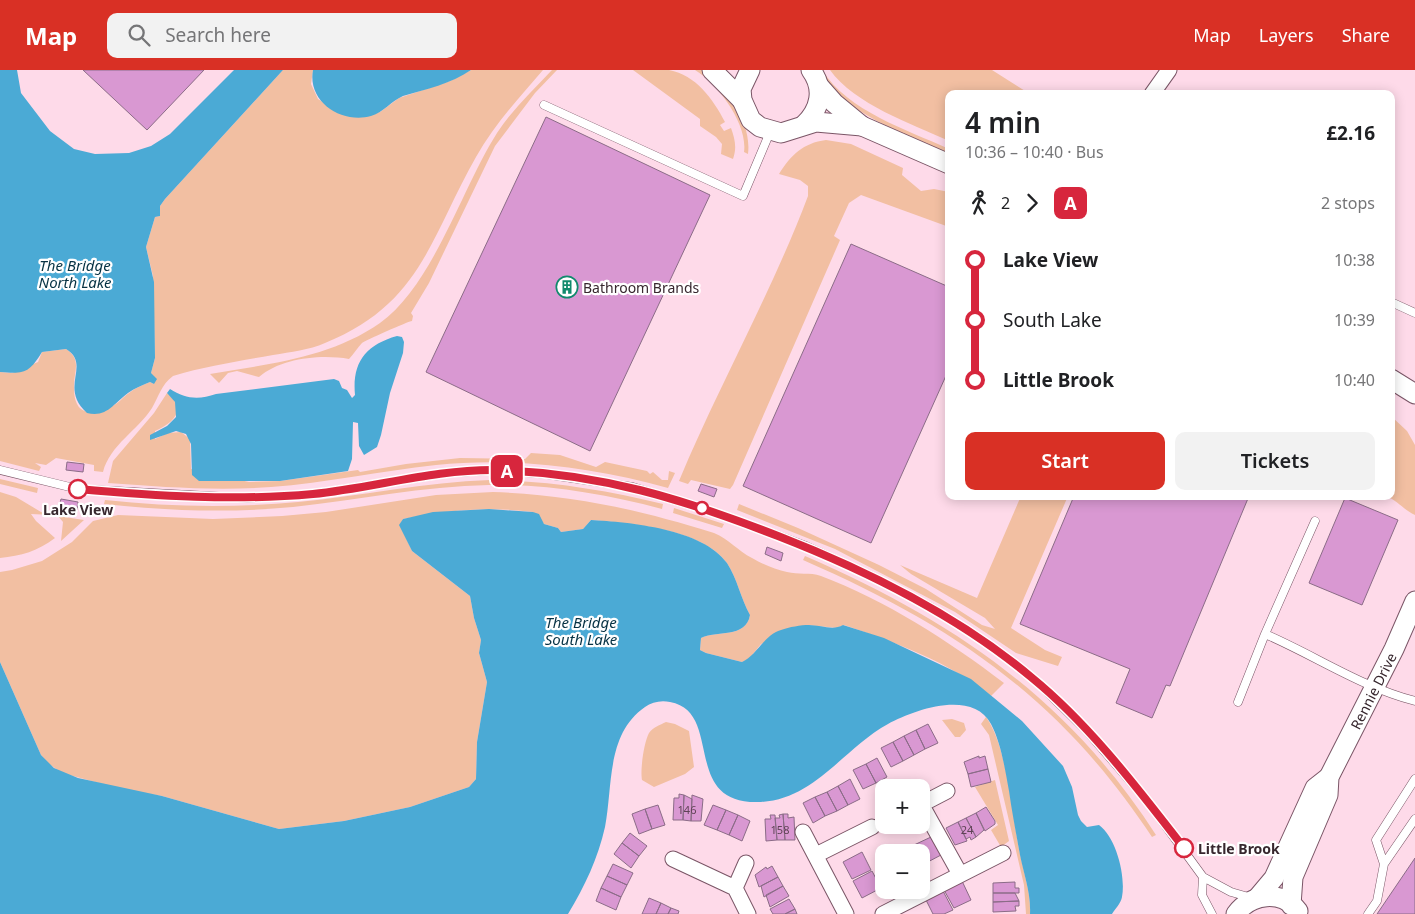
<!DOCTYPE html>
<html lang="en">
<head>
<meta charset="utf-8">
<style>
	:root { --surface:#fff; --page:#f2f2f2; --text:#202124; --muted:#757577; --accent:#d93025 }
	body { margin:0; font-family:"Noto Sans",sans-serif; background:var(--page); color:var(--text); height:100vh; display:flex; flex-direction:column; font-size:19px; white-space:nowrap }
	* { box-sizing:border-box; margin:0 }
	p { font-size:16px; color:var(--muted) }
	.icon { flex:none; width:28px; height:28px; fill:none; stroke:currentColor; stroke-width:2; stroke-linecap:round; stroke-linejoin:round }
	.map { position:relative; flex:1; overflow:hidden }
	.side { position:absolute; left:945px; top:20px; width:450px; height:410px; display:flex; flex-direction:column; background:var(--surface); border-radius:10px; box-shadow:0 2px 12px #0003 }
	.side>* { flex:none }
	.badge { padding:0 10px; border-radius:8px; font-size:18px; line-height:32px }
	.buttons { position:absolute; left:875px; top:709px; display:grid; gap:10px }
	.buttons a { display:grid; place-items:center; width:55px; height:55px; border-radius:10px; background:var(--surface); box-shadow:0 2px 12px #0003; font-size:25px }
	.map>.badge { position:absolute; translate:-50% -50%; box-shadow:0 0 0 2px #fff }
	.legs { display:flex; align-items:center; gap:8px; height:55px; padding:0 20px; font-size:16px }
	.legs p { margin-inline-start:auto }
	.headline { display:flex; align-items:center; justify-content:space-between; height:85px; padding:0 20px }
	h1 { font-size:28px; font-weight:600; line-height:38px }
	.cta { display:flex; gap:10px; margin-top:auto; padding:10px 20px }
	.cta a { flex:1; height:58px; border-radius:10px; background:var(--accent); color:#fff; font-size:20px; font-weight:600; line-height:58px; text-align:center }
	.cta a+a { background:var(--page); color:var(--text) }
	ul { padding:0 20px; list-style:none }
	li { display:flex; align-items:center; gap:18px; height:60px; font-size:19px }
	li i { display:grid; place-items:center; width:8px; height:100%; margin:0 6px; background:currentColor }
	li i::after { content:''; width:12px; height:12px; margin:-6px; border:4px solid; border-radius:50%; background:var(--surface) }
	li p { margin-inline-start:auto }
	li:first-child i { background:linear-gradient(#0000 50%,currentColor 0) }
	li:last-child i { background:linear-gradient(currentColor 50%,#0000 0) }
	header { display:flex; align-items:center; gap:30px; box-sizing:border-box; height:70px; padding:0 25px; background:var(--accent); color:#fff }
	header strong { font-size:24px }
	nav { display:flex; gap:28px; margin-inline-start:auto; font-size:18px }
	.search { width:350px; height:45px; background:var(--page); display:flex; align-items:center; gap:12px; box-sizing:border-box; padding:0 18px; border-radius:10px; color:var(--muted); font-size:19px }
	.map>svg:first-child { display:block }
</style>
</head>
<body>
<header>
<strong>Map</strong>
<div class="search"><svg class="icon" aria-label="search" viewBox="0 0 24 24"><circle cx="10" cy="10" r="6"/><path d="M15 15l6 6"/></svg>Search here</div>
<nav><a>Map</a><a>Layers</a><a>Share</a></nav>
</header>
<div class="map">
<svg width="1415" height="844" viewBox="0 0 1415 844">
	<rect width="100%" height="100%" fill="#fedae9"/>
	<path fill="#f2bfa2" d="M283,0H313L311,14L318,29L337,41L356,47L380,42L399,28L450,11L471,0H543C519,28 494,55 476,87C430,168 421,234 325,273C309,280 291,282 273,285C240,291 206,296 173,306C161,315 159,326 152,338C138,360 110,375 103,402L94,401V395L56,388L46,395L35,393L41,397L39,401L0,391V302L12,303L38,292L42,282L66,279C83,290 73,303 74,318C74,347 93,346 114,335C120,332 124,326 129,323C135,318 143,315 150,312L154,314L151,303L155,288L153,206L146,177L155,147L160,146V136L165,129Z
		M552,0H557L535,23L495,76L429,213L411,243L413,246L412,251C409,251 364,271 362,273C357,278 354,284 349,289C321,284 281,288 259,307L237,301L228,303L219,313L210,304C268,294 330,288 380,253C433,215 462,118 497,63C512,40 533,20 552,0Z
		M633,0C644,0 658,0 669,0C696,5 713,29 725,52L720,55L724,61L731,58C735,69 737,78 733,89L721,84L722,74L716,67L700,56V49Z
		M695,0H704C726,22 752,50 748,84L744,82C748,54 718,14 695,0Z
		M819,0H822C849,42 906,59 949,79V84C907,64 841,43 819,0Z
		M830,0H992L1030,24H949V71C912,54 854,34 830,0Z
		M826,70L851,74L903,98L902,105L921,121L934,119L949,122V157L861,125L849,133L834,166L840,170L733,415L730,419L691,410L688,414L679,411C719,315 771,224 808,126V116L800,110L779,104C791,85 803,73 826,70Z
		M167,323C188,340 173,353 155,361V369L168,363L181,362L190,369L191,399L249,412L280,411L358,400L360,402L406,394L460,388L525,389L531,383L560,385L596,397L605,392L647,401L650,404L653,402L662,410H668L669,401L675,403L668,418C592,397 514,387 436,395C380,401 326,413 271,417C216,421 163,417 108,413L113,391L154,343Z
		M1391,346L1407,361L1415,375V445C1404,440 1398,431 1386,426H1391Z
		M0,409L38,418L37,423L0,414Z
		M490,410C550,411 605,420 663,434L662,439C605,424 548,414 489,415C423,416 359,430 293,437C230,443 167,441 104,434L105,430C169,437 234,438 298,432C362,426 425,412 490,410Z
		M0,422L16,427L41,442L52,445L31,444L36,451L55,468C38,481 21,486 0,488Z
		M493,422C573,425 637,439 714,463C729,469 738,481 752,488C762,494 776,500 787,502C798,505 810,502 821,506C885,530 949,571 1004,613L991,626C950,592 894,572 844,555L837,558L807,555L761,574L749,589L742,592L706,583L700,580L701,568C716,560 746,569 750,545C741,529 737,508 727,493C703,459 629,453 591,450L583,459L561,462L558,458L544,454L533,442C489,436 446,440 403,449L400,455L412,481L470,526L474,548L481,570L479,583L487,612L477,672L476,709L469,717L410,737L344,751L279,759L162,726L121,719L62,703L49,694L41,685L0,592V502L12,500L42,491L72,472L93,451L118,445L213,449L282,446L326,442L436,425Z
		M1021,426H1068L1011,558L1045,580L1062,587L1058,596L1016,583L955,542L835,479L737,440L739,434L798,458L879,495L926,519L982,555L995,559L985,548L911,504L900,495L977,528Z
		M674,438L724,454L722,458L673,443Z
		M58,446L84,450L61,471L63,452Z
		M805,486C952,550 1068,628 1156,765L1152,767C1060,628 954,556 803,490Z
		M986,647C1008,678 1012,746 1020,784C1024,804 1031,823 1030,844H1026L1024,815L989,665L981,654Z
		M942,650L952,649L964,653L966,660L960,667H955Z
		M666,652L675,654L689,661L694,697L685,704L654,717L642,710C640,700 644,672 649,663C653,657 660,655 666,652Z
		M995,710L1009,771L1001,777L991,760L998,755L975,717Z"/>
	<path fill="#4baad5" d="M0,0H17L21,23L50,61L74,79L95,84L129,83L151,76L170,64L234,0H283L165,129L160,136V146L155,147L146,177L154,212L155,288L151,303L157,309L154,314L150,312C143,315 135,318 128,323C114,333 107,348 87,343C58,317 92,295 66,279L42,282C29,303 25,304 0,302Z
		M313,0H471C451,14 426,19 403,26C391,31 384,42 371,46C342,54 307,32 313,0Z
		M397,266L402,267L404,272L403,283L390,323L381,365L377,377L364,385L359,376L358,353L353,352L352,389L348,401L280,411H199L192,405L191,374L186,364L176,361L150,370V365L167,356L176,347L175,332L167,323L170,319C185,329 199,330 216,324L334,309L339,311L342,318L347,320L352,328L355,325C352,293 365,275 397,266Z
		M489,439L533,442L539,444L544,454L558,458L561,462L583,459L591,450C629,452 703,459 727,493C737,508 741,529 750,545C746,569 716,560 701,568L700,580L706,583L742,592C757,585 764,565 781,560C789,557 801,555 809,555C821,555 833,561 843,555L884,568L971,609L1022,651L1063,696L1072,717L1078,745L1081,751L1087,757L1099,755C1116,767 1126,806 1122,827C1121,833 1115,839 1112,844H1030C1031,823 1024,805 1020,785C1016,763 1012,742 1009,721C1005,699 1001,673 991,654C972,619 914,640 888,654C844,678 815,729 761,732C679,736 725,642 670,632C661,630 652,632 645,637C606,664 613,716 605,757C598,788 585,816 568,844H0V592L41,685L54,698L78,708L162,726L279,759L344,751L410,737L469,717L476,709L477,672L487,612L479,583L481,570L474,548L470,526L412,481L399,455L403,449L433,442Z"/>
	<path fill="#d998d2" stroke="#8b6c87" d="M83,0H204L147,60Z
		M546,47L710,125L590,381L426,302Z
		M851,174L949,217V299L871,473L743,416Z
		M67,392L84,394L83,402L66,400Z
		M701,414L717,419L714,427L698,421Z
		M1074,426H1249L1170,616L1166,615L1152,648L1116,633L1130,599L1020,554Z
		M1345,428L1398,450L1362,535L1309,513Z
		M61,429L78,432L77,440L59,437Z
		M767,477L783,483L781,491L765,484Z
		M928,654L938,673L925,679L916,660Z
		M916,660L925,679L914,685L904,666Z
		M904,666L914,685L903,691L893,672Z
		M893,672L903,691L891,697L881,678Z
		M979,686V688L985,686L988,699L968,704L964,692Z
		M877,688L887,707L876,713L866,694Z
		M866,694L876,713L863,719L853,700Z
		M988,699L991,712L971,717L968,704Z
		M850,709L860,729L848,735L838,716Z
		M838,716L848,735L837,741L827,722Z
		M827,722L837,741L825,746L815,727Z
		M679,724L684,725L683,750H673L674,728H679Z
		M684,725L692,729L691,751L683,750Z
		M692,725L703,729L701,751H691Z
		M815,727L825,746L813,753L803,733Z
		M658,735L665,755L652,759L645,739Z
		M713,735L726,740L717,760L704,755Z
		M986,737L995,751V754L985,761L976,743Z
		M645,739L652,759L639,764L632,744Z
		M726,740L738,745L729,765L717,760Z
		M976,743L984,760L976,767L966,748Z
		M783,744L785,770H777L775,748H780L779,745Z
		M783,744H788V748L794,747L795,770H785Z
		M738,745L750,751L742,771L729,765Z
		M770,745H775L777,770L766,771L765,749H771Z
		M966,748L976,767L971,770L970,767L966,769L958,752Z
		M958,752L967,771L955,775L946,758Z
		M630,763L647,776L639,786L622,773Z
		M931,767L941,785L924,794L921,782H917L914,775Z
		M622,773L639,786L631,798L614,784Z
		M911,776L915,782H900Z
		M862,782L871,800L852,809L843,792Z
		M1415,788V844H1377Z
		M613,794L633,803L627,815L607,806Z
		M772,796L778,807L759,817L755,805L766,797L767,799Z
		M872,801L881,818L862,828L853,811Z
		M607,806L627,815L621,827L601,818Z
		M778,807L783,816L764,827L761,816Z
		M962,811L971,830L954,838L944,820Z
		M1015,812V818H1019V823H993V813Z
		M783,816L789,826L770,837L766,825Z
		M601,818L621,827L616,840L596,831Z
		M943,821L953,840L944,844H933L926,830Z
		M993,823H1015L1019,831L993,832Z
		M649,828L661,833L656,844H642Z
		M789,829L795,839L785,844H773L770,839Z
		M1019,831V836H1015L1016,841L993,842V832Z
		M661,833L671,838L668,844H656Z
		M671,838L679,841L678,844H668Z
		M795,839L797,844H785Z"/>
	<g fill="none" stroke-linecap="round" stroke-linejoin="round">
		<g stroke="#7a5566" stroke-width="9">
			<path id="service" d="M544,35L743,126L770,62
				M1391,232L1415,243
				M0,400L78,419L247,428L315,424L446,403L495,400L544,404L633,417L731,448L806,476L869,505L932,538L984,571L1033,608L1087,661L1149,733L1203,807L1231,822L1252,828
				M1315,451L1265,564C1316,586 1361,617 1415,631
				M1238,632L1265,564
				M1384,794L1376,770L1415,709
				M1203,807L1202,825L1212,844
				M1368,844L1377,831L1384,794L1415,749"/>
		</g>
		<g stroke="#7a5566" stroke-width="17">
			<path id="minor" d="M1152,24L1169,0
				M921,734L960,804
				M922,734L947,721
				M803,762L846,844
				M816,785L872,757
				M673,789L735,818L748,844
				M735,818L746,793
				M883,844L1003,783"/>
		</g>
		<g stroke="#7a5566" stroke-width="21">
			<g id="tertiary">
				<path d="M712,0L742,30"/>
				<path d="M750,0L741,19L742,30L751,50L760,57L781,63L816,52L862,56"/>
				<path d="M819,16L834,33L862,56L949,94"/>
				<path d="M804,55C820,40 825,19 811,0"/>
				<path d="M1391,309L1415,324"/>
				<path d="M1258,827L1274,808L1315,718L1329,707"/>
				<path id="s1" d="M1291,835L1293,807L1328,725L1329,707L1394,579L1415,531"/>
				<path d="M1236,844C1250,824 1282,819 1298,841"/>
			</g>
		</g>
		<use href="#service" stroke="#fff" stroke-width="8"/>
		<use href="#minor" stroke="#fff" stroke-width="15"/>
		<use href="#tertiary" stroke="#fff" stroke-width="19"/>
	</g>
	<g fill="none" stroke-linecap="round" stroke-linejoin="round">
		<g stroke="#fff" stroke-width="11">
			<path id="line-1" d="M78,419C155,426 236,431 313,424C374,418 434,399 497,400C600,403 683,429 778,466C868,501 957,545 1031,607C1090,655 1138,719 1184,778"/>
		</g>
		<use href="#line-1" stroke="#d7263d" stroke-width="8"/>
	</g>
	<defs>
		<g id="building-ring" transform="scale(1.125)"><circle r="9.5" fill="#fff" stroke="#118a6d" stroke-width="1.5"/><path d="M-4-6H4V6H1V3H-1V6H-4ZM-2.5-4.3h1.7v1.8h-1.7ZM.8-4.3h1.7v1.8H.8ZM-2.5-1h1.7V.8h-1.7ZM.8-1h1.7V.8H.8Z" fill="#118a6d"/></g>
	</defs>
	<g fill-rule="evenodd">
		<use href="#building-ring" x="567" y="217"/>
	</g>
	<g fill="#fff" stroke="#d7263d" stroke-width="2.5">
		<circle cx="78" cy="419" r="9"/>
		<circle cx="702" cy="438" r="6"/>
		<circle cx="1184" cy="778" r="9"/>
	</g>
	<g text-anchor="middle" dominant-baseline="central" stroke-width="4.5" stroke-linejoin="round" paint-order="stroke">
		<g font-size="11" fill="#604357">
			<text x="687" y="739">146</text>
			<text x="780" y="759">158</text>
			<text x="967" y="759">24</text>
		</g>
		<g font-size="14" fill="#37272e" stroke="#fff" text-anchor="start">
			<text x="583" y="217">Bathroom Brands</text>
		</g>
		<g font-size="14" font-weight="bold" fill="#37272e" stroke="#fff">
			<text x="78" y="439">Lake View</text>
			<text x="1198" y="778" text-anchor="start">Little Brook</text>
		</g>
		<g font-size="14" fill="#37272e" stroke="#fff">
			<text stroke="none"><textPath href="#s1" startOffset="232">Rennie Drive</textPath></text>
		</g>
		<g font-size="15" font-style="italic" fill="#063244" stroke="#fff">
			<text x="75" y="195">The Bridge<tspan x="75" dy="17">North Lake</tspan></text>
			<text x="581" y="552">The Bridge<tspan x="581" dy="17">South Lake</tspan></text>
		</g>
	</g>
</svg>
<div class="buttons">
<a>+</a>
<a>−</a>
</div>
<b class="badge" style="left:507px;top:401px;background:#d7263d;color:#fff">A</b>
<section class="side">
<div class="headline"><div><h1>4 min</h1><p>10:36 – 10:40 · Bus</p></div><b>£2.16</b></div>
<div class="legs"><svg class="icon" aria-label="walk" viewBox="0 0 24 24"><circle cx="13" cy="4" r="2"/><path d="M13 8l-2 6 4 7M11 14l-3 7M7 12l3-4h3l4 4"/></svg>2<svg class="icon" aria-label="forward" viewBox="0 0 24 24"><path d="M9 5l7 7-7 7"/></svg><b class="badge" style="background:#d7263d;color:#fff">A</b><p>2 stops</p></div>
<ul>
<li><i style="color:#d7263d"></i><b>Lake View</b><p>10:38</p></li>
<li><i style="color:#d7263d"></i><span>South Lake</span><p>10:39</p></li>
<li><i style="color:#d7263d"></i><b>Little Brook</b><p>10:40</p></li>
</ul>
<div class="cta"><a>Start</a><a>Tickets</a></div>
</section>
</div>
</body>
</html>
